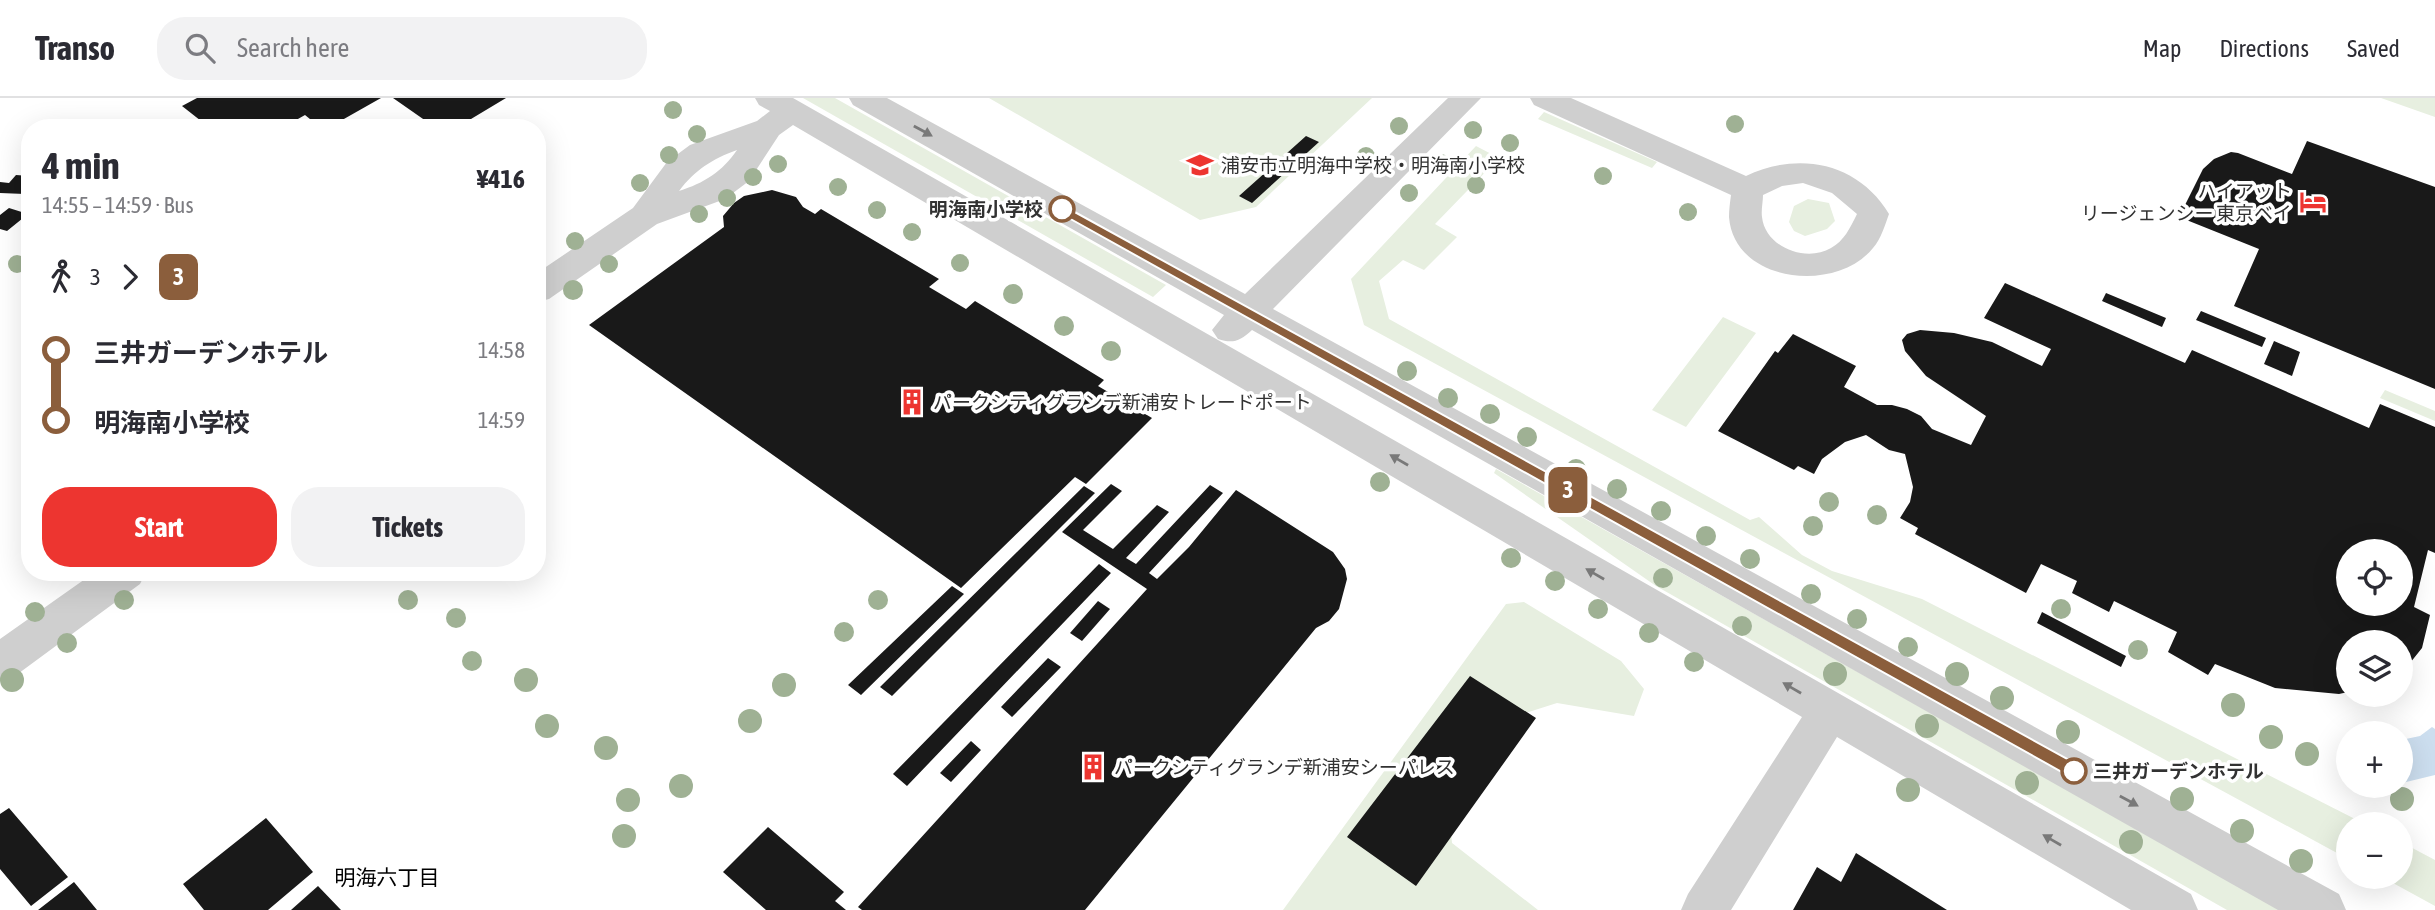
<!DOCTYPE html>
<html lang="en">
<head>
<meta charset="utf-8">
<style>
	:root { --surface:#fff; --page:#f2f2f3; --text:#2b2b33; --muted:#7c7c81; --line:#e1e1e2; --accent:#ed3530 }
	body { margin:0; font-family:"Asap Condensed","Noto Sans JP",sans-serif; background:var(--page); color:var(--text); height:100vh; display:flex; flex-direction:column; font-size:26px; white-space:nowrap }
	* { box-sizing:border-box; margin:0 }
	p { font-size:23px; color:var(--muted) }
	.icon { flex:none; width:38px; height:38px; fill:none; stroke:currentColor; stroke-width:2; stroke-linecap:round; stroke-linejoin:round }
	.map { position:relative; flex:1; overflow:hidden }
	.panel { position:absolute; left:21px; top:21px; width:525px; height:462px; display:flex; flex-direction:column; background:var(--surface); border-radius:28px; box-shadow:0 7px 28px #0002 }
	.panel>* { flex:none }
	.badge { padding:0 14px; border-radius:10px; font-size:24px; line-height:46px }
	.controls { position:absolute; left:2336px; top:441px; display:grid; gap:14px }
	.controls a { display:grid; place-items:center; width:77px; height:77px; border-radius:50%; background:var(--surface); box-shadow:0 7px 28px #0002; font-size:35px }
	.map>.badge { position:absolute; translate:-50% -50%; box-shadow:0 0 0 4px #fff }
	.legs { display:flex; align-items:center; gap:10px; height:77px; padding:0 21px; font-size:23px }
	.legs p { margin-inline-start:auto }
	.head { display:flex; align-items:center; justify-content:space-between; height:119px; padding:0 21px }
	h1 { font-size:38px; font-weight:700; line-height:52px }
	.button { display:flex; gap:14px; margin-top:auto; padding:14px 21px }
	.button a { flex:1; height:80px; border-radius:28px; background:var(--accent); color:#fff; font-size:28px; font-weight:700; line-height:80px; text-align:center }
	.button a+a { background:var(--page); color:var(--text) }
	ul { padding:0 21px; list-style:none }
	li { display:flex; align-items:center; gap:24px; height:70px; font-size:26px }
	li i { display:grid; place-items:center; width:10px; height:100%; margin:0 9px; background:currentColor }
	li i::after { content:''; width:18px; height:18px; margin:-9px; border:5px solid; border-radius:50%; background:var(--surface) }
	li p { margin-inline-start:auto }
	li:first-child i { background:linear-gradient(#0000 50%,currentColor 0) }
	li:last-child i { background:linear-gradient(currentColor 50%,#0000 0) }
	header { display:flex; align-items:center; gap:42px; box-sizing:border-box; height:98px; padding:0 35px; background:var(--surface); border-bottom:2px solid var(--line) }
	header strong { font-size:33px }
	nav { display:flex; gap:38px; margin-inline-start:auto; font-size:24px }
	.search { width:490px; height:63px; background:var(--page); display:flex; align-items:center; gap:18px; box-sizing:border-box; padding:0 24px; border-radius:28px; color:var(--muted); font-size:26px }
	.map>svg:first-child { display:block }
</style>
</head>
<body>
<header>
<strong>Transo</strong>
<div class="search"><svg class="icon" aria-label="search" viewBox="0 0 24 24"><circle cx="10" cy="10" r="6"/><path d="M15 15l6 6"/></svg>Search here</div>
<nav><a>Map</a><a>Directions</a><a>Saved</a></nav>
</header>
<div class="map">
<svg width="2435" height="812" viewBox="0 0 2435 812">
	<rect width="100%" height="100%" fill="#fff"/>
	<path fill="#e7efe0" d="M803,0H835L1166,187L1153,199Z
		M989,0H1372L1256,109L1200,122Z
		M2381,0H2435V19Z
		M1544,14L1657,64L1652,70L1538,21Z
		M1476,48L1499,60L1435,126L1457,139L1424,172L1403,162L1379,183L1389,221L1750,422L1759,419L1802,457L1832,473L1922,501L2365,726H2348V761L1364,227L1351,181Z
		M1808,101L1829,105L1835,123L1827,131L1805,138L1794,133L1789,124L1794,108Z
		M1723,219L1756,235L1686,329L1652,312Z
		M2385,292L2435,313V323L2380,300Z
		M1496,371L2282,812H2227L1656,488L1494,375Z
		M1524,504L1621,563L1644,591L1634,618L1557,605L1519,617L1449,714L1452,745L1538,812H1283L1506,506Z
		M2401,744L2435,762V808L2382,779H2401Z"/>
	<path fill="#ccdeef" d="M2432,629L2435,631V677L2402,685L2401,642L2420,638Z"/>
	<path fill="#191919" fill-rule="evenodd" d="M197,0H381L328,30H321L305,17L282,30H210L182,8Z
		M393,0H506L456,30H436Z
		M1306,38L1319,44L1252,105L1239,98Z
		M2307,43L2435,89V291L2234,208L2259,151L2179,119L2203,71L2214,61L2231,54L2238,55L2292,76Z
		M16,77L30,78V91L25,96L0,95V84L9,85Z
		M772,92L796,99L803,109L815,116L821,111L939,181L929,189L966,211L975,203L1104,282L1098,288L1152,320L1086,386L1075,379L961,490L589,227L724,129L723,118L734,105L744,98Z
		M9,110L28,116L7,133L0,131V117Z
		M2005,185L2185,265L2192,252L2369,330L2380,306L2435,329V455L2428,452L2414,509L2430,517L2422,550L2410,565L2401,574V544H2348V594L2339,596L2275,590L2215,566L2208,577L2168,554L2177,534L2114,503L2109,514L2072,495L2077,483L2041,466L2026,495L1915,436L1918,430L1900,420L1910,404L1913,389L1905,356L1889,352L1866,337L1845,344L1822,361L1814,376L1798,368L1794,372L1718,333L1775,253L1778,255L1793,236L1856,268L1844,289L1877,307H1892L1907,311L1921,318L1932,331L1971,347L1986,318L1926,278L1905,253L1902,242L1907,236L1920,232L1954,235L1992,244L2042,268L2051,251L1984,220ZM2348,453H2401V506H2348Z
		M2106,195L2166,220L2162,229L2102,203Z
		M2201,213L2266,240L2262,249L2196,222Z
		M2274,243L2300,254L2292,278L2264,266Z
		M1111,386L1122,393L1083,432L1113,451L1157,407L1169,414L1126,460L1136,466L1210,387L1223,395L1149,475L1157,481L1189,449L1236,392L1333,454L1345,471L1347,481L1339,511L1329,523L1316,530L1085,812H862L858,809L1147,491L1062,434Z
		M1084,388L1095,395L892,598L880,589Z
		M1099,466L1111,475L907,688L893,676Z
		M952,488L964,496L861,597L848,587Z
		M1098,503L1110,511L1082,543L1070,535Z
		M2042,514L2126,558L2121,569L2037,525Z
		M1048,560L1061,569L1012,619L1001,609Z
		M1470,578L1536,620L1416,788L1347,739Z
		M971,643L981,652L951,684L940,675Z
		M9,710L68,779L31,808L0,771V716Z
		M266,720L313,774L268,812H204L183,786Z
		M768,729L844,794L835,803L846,812H766L723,774Z
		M1856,755L1947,812H1793L1817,769L1841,784Z
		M74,784L97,812H38Z
		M318,788L341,812H291Z"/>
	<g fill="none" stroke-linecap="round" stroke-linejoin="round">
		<path fill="#cfcfcf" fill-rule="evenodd" d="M755,0H793L2191,796L2198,812H2131L1837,639L1731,812H1681L1688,796L1802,619L793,27L779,37L749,83L725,101L657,126L549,201L537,204V175L633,110L667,64L690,47L757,23L770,13L759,7ZM737,52C722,74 704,85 679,93C695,72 712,61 737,52Z
			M849,0H887L1245,196L1448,0H1481L1273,211L2339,796L2346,812H2278L1252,232C1240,243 1233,246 1218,241L1212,232L1224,217L853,7Z
			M1530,0H1571L1746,78C1798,53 1858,64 1889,116C1885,127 1881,141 1873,150C1836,196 1734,185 1729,119C1729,112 1730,104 1731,97L1534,7ZM1803,85L1832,95L1857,116C1850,130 1844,143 1831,150C1806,165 1765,149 1762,119C1761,112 1763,104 1763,97L1782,88Z
			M95,474H146L140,486L15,578L0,583V541Z"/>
	</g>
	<g fill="#9fb194">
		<circle cx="673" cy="12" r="9"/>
		<circle cx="1735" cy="26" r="9"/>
		<circle cx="1399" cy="28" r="9"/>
		<circle cx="1473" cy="32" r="9"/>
		<circle cx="697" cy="36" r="9"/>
		<circle cx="1510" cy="45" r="9"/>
		<circle cx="669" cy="57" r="9"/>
		<circle cx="1366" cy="58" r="9"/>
		<circle cx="1441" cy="65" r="9"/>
		<circle cx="778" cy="66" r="9"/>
		<circle cx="1603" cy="78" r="9"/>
		<circle cx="753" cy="79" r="9"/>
		<circle cx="640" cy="85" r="9"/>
		<circle cx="1476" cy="87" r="9"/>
		<circle cx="838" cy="89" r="9"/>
		<circle cx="1409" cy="95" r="9"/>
		<circle cx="727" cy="100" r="9"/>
		<circle cx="877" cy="112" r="9"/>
		<circle cx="1688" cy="114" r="9"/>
		<circle cx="699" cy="116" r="9"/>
		<circle cx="912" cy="134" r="9"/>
		<circle cx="575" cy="143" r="9"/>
		<circle cx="960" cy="165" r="9"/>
		<circle cx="17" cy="166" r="9"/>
		<circle cx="609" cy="166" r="9"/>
		<circle cx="573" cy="192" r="10"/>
		<circle cx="1013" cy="196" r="10"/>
		<circle cx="1064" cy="228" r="10"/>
		<circle cx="1111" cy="253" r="10"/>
		<circle cx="1407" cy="273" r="10"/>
		<circle cx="1448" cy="300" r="10"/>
		<circle cx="1490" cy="316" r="10"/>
		<circle cx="1527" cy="339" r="10"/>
		<circle cx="1576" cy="371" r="10"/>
		<circle cx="1380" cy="384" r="10"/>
		<circle cx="1617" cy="391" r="10"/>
		<circle cx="1829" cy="404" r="10"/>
		<circle cx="1661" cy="413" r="10"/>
		<circle cx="1877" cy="417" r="10"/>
		<circle cx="1813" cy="428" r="10"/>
		<circle cx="1706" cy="438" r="10"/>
		<circle cx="1511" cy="460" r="10"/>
		<circle cx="1750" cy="461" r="10"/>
		<circle cx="1663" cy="480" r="10"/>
		<circle cx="1555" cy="483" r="10"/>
		<circle cx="1811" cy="496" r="10"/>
		<circle cx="124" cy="502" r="10"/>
		<circle cx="408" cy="502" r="10"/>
		<circle cx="878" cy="502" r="10"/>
		<circle cx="1598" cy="511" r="10"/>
		<circle cx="2061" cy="511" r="10"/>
		<circle cx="35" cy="514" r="10"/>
		<circle cx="456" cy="520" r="10"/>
		<circle cx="1857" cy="521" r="10"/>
		<circle cx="1742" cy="528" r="10"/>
		<circle cx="844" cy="534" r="10"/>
		<circle cx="1649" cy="535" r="10"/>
		<circle cx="67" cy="545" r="10"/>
		<circle cx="1908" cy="549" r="10"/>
		<circle cx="2138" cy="552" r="10"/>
		<circle cx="472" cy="563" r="10"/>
		<circle cx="1694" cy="564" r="10"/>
		<circle cx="1835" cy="576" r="12"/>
		<circle cx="1957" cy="576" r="12"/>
		<circle cx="12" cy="582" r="12"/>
		<circle cx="526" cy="582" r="12"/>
		<circle cx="784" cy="587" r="12"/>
		<circle cx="2002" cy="600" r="12"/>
		<circle cx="2233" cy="607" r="12"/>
		<circle cx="750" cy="623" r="12"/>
		<circle cx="547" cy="628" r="12"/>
		<circle cx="1927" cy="628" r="12"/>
		<circle cx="2068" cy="634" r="12"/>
		<circle cx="2271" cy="639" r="12"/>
		<circle cx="606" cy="650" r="12"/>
		<circle cx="2307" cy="656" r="12"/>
		<circle cx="2027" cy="685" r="12"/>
		<circle cx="681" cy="688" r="12"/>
		<circle cx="1908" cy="692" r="12"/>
		<circle cx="2182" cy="701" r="12"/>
		<circle cx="2402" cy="701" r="12"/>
		<circle cx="628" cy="702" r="12"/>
		<circle cx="2242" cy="733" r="12"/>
		<circle cx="624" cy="738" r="12"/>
		<circle cx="2131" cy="744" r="12"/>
		<circle cx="2301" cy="763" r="12"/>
	</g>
	<defs><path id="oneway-solid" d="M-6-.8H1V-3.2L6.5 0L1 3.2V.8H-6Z" transform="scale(1.75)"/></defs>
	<g fill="#797979">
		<use href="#oneway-solid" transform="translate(923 33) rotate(29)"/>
		<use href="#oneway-solid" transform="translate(1399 362) rotate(-150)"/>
		<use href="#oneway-solid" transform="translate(1595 476) rotate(-150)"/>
		<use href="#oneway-solid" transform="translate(1792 590) rotate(-150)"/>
		<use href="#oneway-solid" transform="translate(2129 703) rotate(29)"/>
		<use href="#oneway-solid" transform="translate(2052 742) rotate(-150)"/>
	</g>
	<path fill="#8b5e3c" stroke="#fff" stroke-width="2" d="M1062,107L2080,668L2082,673L2080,678L2074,680L2069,678L1058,114V108Z"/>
	<defs>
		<g id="school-bare" transform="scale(2.1)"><path d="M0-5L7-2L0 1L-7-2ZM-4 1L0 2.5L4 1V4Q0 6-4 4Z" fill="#ed3530" stroke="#fff" stroke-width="2.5" paint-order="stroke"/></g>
		<g id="hotel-bare" transform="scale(2.1)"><path d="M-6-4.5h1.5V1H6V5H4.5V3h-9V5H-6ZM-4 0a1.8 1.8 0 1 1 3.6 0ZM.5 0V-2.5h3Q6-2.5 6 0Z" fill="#ed3530" stroke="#fff" stroke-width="2.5" paint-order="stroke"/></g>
		<g id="building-bare" transform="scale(2.1)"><path d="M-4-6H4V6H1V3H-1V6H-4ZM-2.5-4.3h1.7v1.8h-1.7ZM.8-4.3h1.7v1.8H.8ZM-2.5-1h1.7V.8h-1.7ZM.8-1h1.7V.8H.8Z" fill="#ed3530" stroke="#fff" stroke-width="2.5" paint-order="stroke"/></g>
	</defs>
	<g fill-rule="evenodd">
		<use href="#school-bare" x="1200" y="67"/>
		<use href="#hotel-bare" x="2313" y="104"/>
		<use href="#building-bare" x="912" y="304"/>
		<use href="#building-bare" x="1093" y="669"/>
	</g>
	<g fill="#fff" stroke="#8b5e3c" stroke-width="3.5">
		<circle cx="1062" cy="111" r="12"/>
		<circle cx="2074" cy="673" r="12"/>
	</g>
	<g text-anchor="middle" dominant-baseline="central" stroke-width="7" stroke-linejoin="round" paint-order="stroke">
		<g font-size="19" fill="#323232" stroke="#fff" text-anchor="start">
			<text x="1221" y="67">浦安市立明海中学校・明海南小学校</text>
			<text x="2292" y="93" text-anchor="end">ハイアット<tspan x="2292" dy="22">リージェンシー 東京ベイ</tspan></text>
			<text x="933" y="304">パークシティグランデ新浦安トレードポート</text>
			<text x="1114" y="669">パークシティグランデ新浦安シーパレス</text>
		</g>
		<g font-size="19" font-weight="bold" fill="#323232" stroke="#fff" text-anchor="end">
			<text x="1043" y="111">明海南小学校</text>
			<text x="2093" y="673" text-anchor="start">三井ガーデンホテル</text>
		</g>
		<g font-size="21" fill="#000" stroke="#fff">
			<text x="387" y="779">明海六丁目</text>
		</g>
	</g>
</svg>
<div class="controls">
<a><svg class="icon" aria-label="locate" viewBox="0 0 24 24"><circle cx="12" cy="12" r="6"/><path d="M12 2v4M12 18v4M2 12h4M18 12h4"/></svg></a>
<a><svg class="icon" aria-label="layers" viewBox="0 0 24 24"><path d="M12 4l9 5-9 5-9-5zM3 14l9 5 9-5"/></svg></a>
<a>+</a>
<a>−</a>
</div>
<b class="badge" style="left:1568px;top:392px;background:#8b5e3c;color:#fff">3</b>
<section class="panel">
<div class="head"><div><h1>4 min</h1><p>14:55 – 14:59 · Bus</p></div><b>¥416</b></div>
<div class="legs"><svg class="icon" aria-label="walk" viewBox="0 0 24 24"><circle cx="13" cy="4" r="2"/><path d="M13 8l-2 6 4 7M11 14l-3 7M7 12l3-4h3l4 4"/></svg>3<svg class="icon" aria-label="forward" viewBox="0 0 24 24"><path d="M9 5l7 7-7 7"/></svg><b class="badge" style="background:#8b5e3c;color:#fff">3</b></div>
<ul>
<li><i style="color:#8b5e3c"></i><b>三井ガーデンホテル</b><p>14:58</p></li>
<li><i style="color:#8b5e3c"></i><b>明海南小学校</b><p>14:59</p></li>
</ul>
<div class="button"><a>Start</a><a>Tickets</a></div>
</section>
</div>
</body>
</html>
